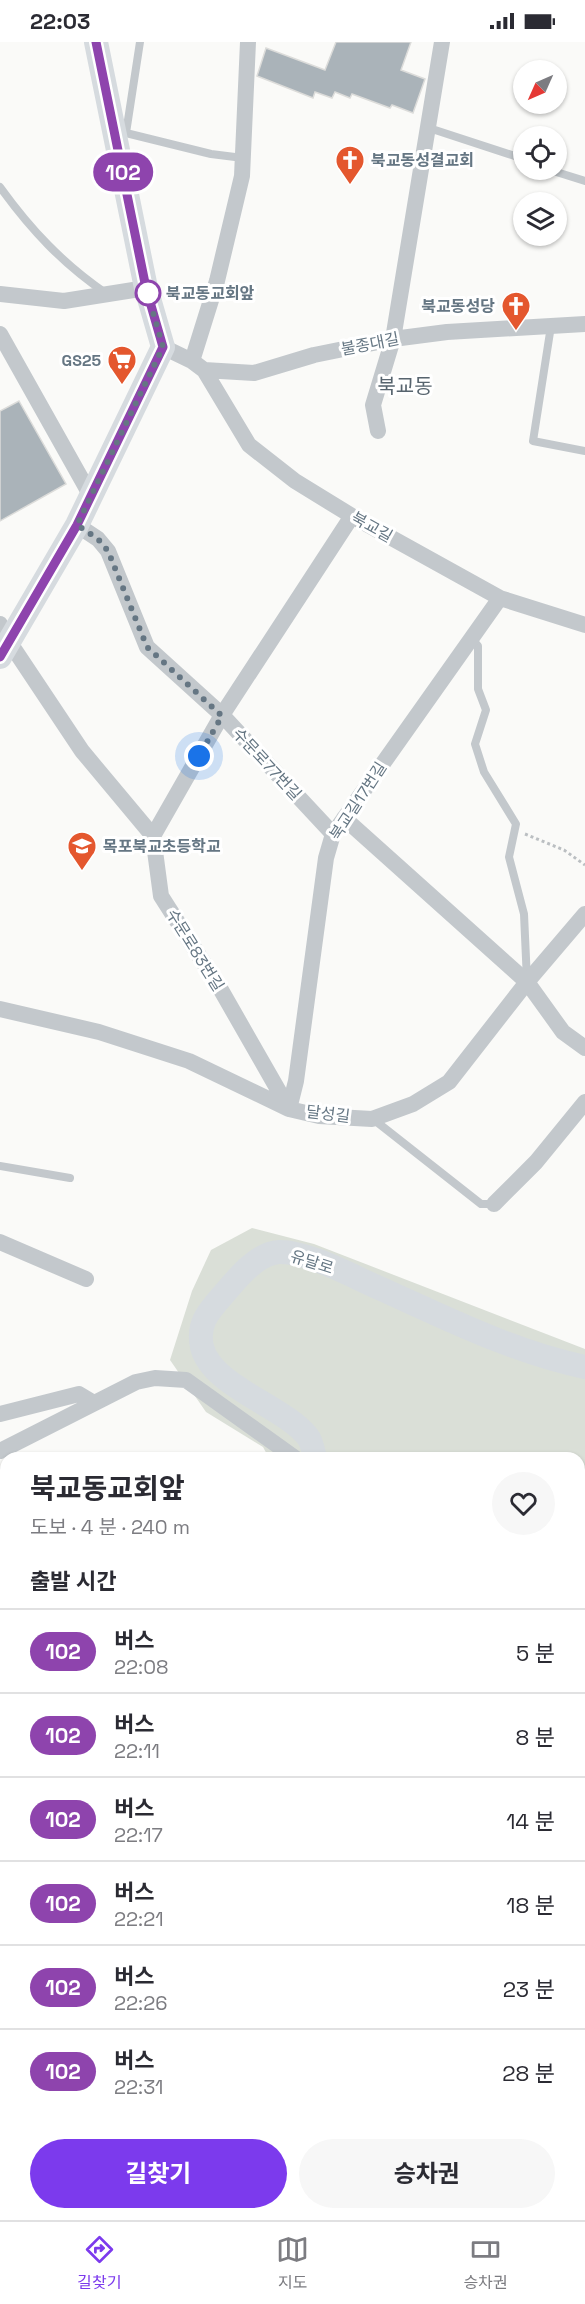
<!DOCTYPE html>
<html lang="ko">
<head>
<meta charset="utf-8">
<style>
	:root { --surface:#fff; --page:#f7f7f7; --text:#2b2b33; --muted:#7c7c81; --line:#e1e1e2; --accent:#7c3aed }
	body { margin:0; font-family:"Space Grotesk","Noto Sans KR",sans-serif; background:var(--page); color:var(--text); height:100vh; display:flex; flex-direction:column; font-size:22px; white-space:nowrap }
	* { box-sizing:border-box; margin:0 }
	p { font-size:20px; color:var(--muted) }
	.icon { flex:none; width:33px; height:33px; fill:none; stroke:currentColor; stroke-width:2; stroke-linecap:round; stroke-linejoin:round }
	.map { position:relative; flex:1; overflow:hidden }
	.sheet { position:absolute; left:0px; top:1410px; width:585px; height:768px; display:flex; flex-direction:column; background:var(--surface); border-radius:18px 18px 0 0; box-shadow:0 2px 4px #0004 }
	.sheet>* { flex:none }
	.badge { padding:0 12px; border-radius:20px; font-size:21px; line-height:39px }
	.needle { width:39px; rotate:225deg }
	.controls { position:absolute; left:513px; top:18px; display:grid; gap:12px }
	.controls a { display:grid; place-items:center; width:54px; height:54px; border-radius:50%; background:var(--surface); box-shadow:0 2px 4px #0004; font-size:30px }
	.you { position:absolute; width:30px; height:30px; margin:-15px; border:4px solid #fff; border-radius:50%; background:#1a73e8; box-shadow:0 0 0 9px #1a73e833 }
	.map>.badge { position:absolute; translate:-50% -50%; box-shadow:0 0 0 3px #fff }
	h2 { padding:0 30px; font-size:22px; line-height:54px }
	.round { display:grid; place-items:center; flex:none; width:63px; height:63px; border-radius:32px; background:var(--page) }
	.overview { display:flex; align-items:center; justify-content:space-between; height:102px; padding:0 30px }
	h1 { font-size:28px; font-weight:700; line-height:45px }
	.action { display:flex; gap:12px; margin-top:auto; padding:12px 30px }
	.action a { flex:1; height:69px; border-radius:36px; background:var(--accent); color:#fff; font-size:24px; font-weight:700; line-height:69px; text-align:center }
	.action a+a { background:var(--page); color:var(--text) }
	ul { padding:0; list-style:none }
	li { display:flex; align-items:center; gap:18px; height:84px; padding:0 30px; border-top:2px solid var(--line) }
	li div { flex:1 }
	li b { display:block; font-size:22px }
	li em { font-style:normal }
	li .badge { min-width:66px; font-weight:700; text-align:center }
	.status { display:flex; justify-content:space-between; align-items:center; height:42px; padding:0 30px; background:var(--surface); direction:ltr }
	.status svg { height:16px; fill:currentColor }
	.dock { display:flex; justify-content:space-around; align-items:center; height:84px; border-top:2px solid var(--line); background:var(--surface); font-size:16px; color:var(--muted) }
	.dock a { display:grid; justify-items:center; gap:3px }
	.dock .on { color:var(--accent) }
	.map>svg:first-child { display:block }
</style>
</head>
<body>
<div class="status"><b>22:03</b><svg viewBox="0 0 49 12"><path d="M0 12V9h3v3zM5 12V6h3v6zM10 12V3h3v9zM15 12V0h3v12zM26 1h20v11H26zM47 4h2v5h-2z"/></svg></div>
<div class="map">
<svg width="585" height="2178" viewBox="0 0 585 2178">
	<rect width="100%" height="100%" fill="#fafaf8"/>
	<path fill="#dadfd7" d="M252,1186L314,1202L585,1307V1704L579,1696V1416H269L263,1405L206,1370L170,1318L192,1249L211,1208Z
		M363,2172H451L463,2178H355Z"/>
	<path fill="#aab3b9" stroke="#dcdcda" stroke-width="1.5" d="M336,0H411L401,28L425,37L413,71L392,63L390,66L352,52L350,56L335,50L332,56L315,50L313,56L257,34L266,6L325,28Z
		M19,359L66,442L0,479V369Z"/>
	<g fill="none" stroke-linecap="round" stroke-linejoin="round">
		<path stroke="#bbbfc2" stroke-width="3" stroke-dasharray="3 3" stroke-linecap="butt" d="M525,792L564,808L585,823"/>
		<path stroke="#c3c8cc" stroke-width="8" d="M429,86L524,117
			M126,91L140,0
			M116,93L126,91L211,112L243,116
			M550,128L585,139
			M0,145C31,188 63,222 107,252
			M551,284L533,399L585,409
			M471,596L478,604V647L486,668L475,702L484,730L516,782L509,815L524,872L527,939
			M373,1077L481,1162H494
			M0,1124L70,1136
			M0,1997L6,2011
			M579,2030L585,2025
			M146,2178L149,2172"/>
		<path stroke="#c3c8cc" stroke-width="16" d="M0,252L64,259L146,246
			M0,292L91,454
			M163,305L192,319L204,328L254,331L314,313L393,297L447,290L585,282
			M192,319L217,239L242,134L248,0
			M204,328L249,403L295,439L352,474L500,556L585,583
			M378,389L373,363L393,297L442,0
			M77,483L98,497L108,509L147,605L222,673L333,792
			M0,582L10,601L82,709L153,794L161,854L221,948L289,1067
			M344,776L527,940L563,990L585,1006
			M153,794L222,673L352,474
			M0,967L99,990L189,1019L289,1067L319,1074L372,1077L413,1062L449,1040L527,940L585,872
			M289,1067L296,1039L326,816L333,792L500,556
			M494,1162L536,1120L585,1060
			M0,1200L86,1237
			M0,1372L79,1352L94,1361
			M0,1409L136,1340L155,1336L186,1338L295,1416
			M0,1622L6,1619
			M0,1915L6,1913
			M0,1940L6,1943
			M0,2156L6,2158
			M29,2172L37,2178"/>
		<path stroke="#d6dbdf" stroke-width="24" d="M0,615L77,483L163,305L146,246L96,0
			M315,1416C313,1409 312,1400 308,1395C284,1364 211,1344 202,1305C197,1282 208,1270 223,1253C236,1238 257,1211 279,1210C306,1209 352,1234 377,1245C444,1275 513,1310 585,1325
			M579,1694L585,1711"/>
	</g>
	<g fill="none" stroke-linecap="round" stroke-linejoin="round">
		<g stroke="#fff" stroke-width="14">
			<path id="line" d="M0,615L77,483L163,305L146,246L96,0"/>
		</g>
		<use href="#line" stroke="#8e44ad" stroke-width="9"/>
		<path stroke="#657683" stroke-width="6" stroke-dasharray="0 10.8" d="M148,251L146,246L163,305L77,483L98,497L108,509L147,605L222,674L199,714"/>
	</g>
	<defs>
		<g id="church-pin" transform="scale(1.5)"><path d="M0 17L-7.5 6A9.5 9.5 0 1 1 7.5 6Z" fill="#e4572e" stroke="#fff"/><path d="M-1.2-6h2.4v3.5h3.3v2.4h-3.3V6h-2.4V-.1h-3.3v-2.4h3.3Z" fill="#fff"/></g>
		<g id="supermarket-pin" transform="scale(1.5)"><path d="M0 17L-7.5 6A9.5 9.5 0 1 1 7.5 6Z" fill="#e4572e" stroke="#fff"/><path d="M-6-5.5h2.5l.6 2H6L4.5 2H-2.5L-4.4-4H-6ZM-1.5 3.2a1.3 1.3 0 1 0 .1 0ZM3 3.2a1.3 1.3 0 1 0 .1 0Z" fill="#fff"/></g>
		<g id="school-pin" transform="scale(1.5)"><path d="M0 17L-7.5 6A9.5 9.5 0 1 1 7.5 6Z" fill="#e4572e" stroke="#fff"/><path d="M0-5L7-2L0 1L-7-2ZM-4 1L0 2.5L4 1V4Q0 6-4 4Z" fill="#fff"/></g>
	</defs>
	<g fill-rule="evenodd">
		<use href="#church-pin" x="350" y="118"/>
		<use href="#church-pin" x="516" y="264"/>
		<use href="#supermarket-pin" x="122" y="318"/>
		<use href="#school-pin" x="82" y="804"/>
	</g>
	<circle fill="#fff" stroke="#8e44ad" stroke-width="3" cx="148" cy="251" r="12"/>
	<g text-anchor="middle" dominant-baseline="central" stroke-width="6" stroke-linejoin="round" paint-order="stroke">
		<g font-size="16" font-weight="bold" fill="#657683" stroke="#fff" text-anchor="start">
			<text x="371" y="118">북교동성결교회</text>
			<text x="495" y="264" text-anchor="end">북교동성당</text>
			<text x="101" y="318" text-anchor="end">GS25</text>
			<text x="103" y="804">목포북교초등학교</text>
		</g>
		<g font-size="16" font-weight="bold" fill="#657683" stroke="#fff" text-anchor="start">
			<text x="166" y="251">북교동교회앞</text>
		</g>
		<g font-size="16" fill="#657683" stroke="#fff">
			<text transform="translate(370 302) rotate(-11)">불종대길</text>
			<text transform="translate(372 485) rotate(29)">북교길</text>
			<text transform="translate(267 722) rotate(47)">수문로77번길</text>
			<text transform="translate(358 759) rotate(-57)">북교길17번길</text>
			<text transform="translate(195 908) rotate(58)">수문로83번길</text>
			<text transform="translate(328 1072) rotate(7)">달성길</text>
			<text transform="translate(312 1220) rotate(18)">유달로</text>
		</g>
		<g font-size="20" fill="#57646e" stroke="#fff">
			<text x="405" y="344">북교동</text>
		</g>
	</g>
</svg>
<div class="controls">
<a><svg class="needle" viewBox="-14 -14 28 28"><path d="M0-13l5 13h-10z" fill="#e53935"/><path d="M0 13l5-13h-10z" fill="#7c7c81"/></svg></a>
<a><svg class="icon" aria-label="locate" viewBox="0 0 24 24"><circle cx="12" cy="12" r="6"/><path d="M12 2v4M12 18v4M2 12h4M18 12h4"/></svg></a>
<a><svg class="icon" aria-label="layers" viewBox="0 0 24 24"><path d="M12 4l9 5-9 5-9-5zM3 14l9 5 9-5"/></svg></a>
</div>
<div class="you" style="left:199px;top:714px"></div>
<b class="badge" style="left:123px;top:130px;background:#8e44ad;color:#fff">102</b>
<section class="sheet">
<div class="overview"><div><h1>북교동교회앞</h1><p>도보 · 4 분 · 240 m</p></div><a class="round"><svg class="icon" aria-label="heart" viewBox="0 0 24 24"><path d="M12 20l-8-8c-3-5 5-10 8-4 3-6 11-1 8 4z"/></svg></a></div>
<h2>출발 시간</h2>
<ul>
<li><span class="badge" style="background:#8e44ad;color:#fff">102</span><div><b>버스</b><p>22:08</p></div><em>5 분</em></li>
<li><span class="badge" style="background:#8e44ad;color:#fff">102</span><div><b>버스</b><p>22:11</p></div><em>8 분</em></li>
<li><span class="badge" style="background:#8e44ad;color:#fff">102</span><div><b>버스</b><p>22:17</p></div><em>14 분</em></li>
<li><span class="badge" style="background:#8e44ad;color:#fff">102</span><div><b>버스</b><p>22:21</p></div><em>18 분</em></li>
<li><span class="badge" style="background:#8e44ad;color:#fff">102</span><div><b>버스</b><p>22:26</p></div><em>23 분</em></li>
<li><span class="badge" style="background:#8e44ad;color:#fff">102</span><div><b>버스</b><p>22:31</p></div><em>28 분</em></li>
</ul>
<div class="action"><a>길찾기</a><a>승차권</a></div>
</section>
</div>
<nav class="dock">
<a class="on"><svg class="icon" aria-label="directions" viewBox="0 0 24 24"><path d="M12 3l9 9-9 9-9-9zM9 14v-3h6M13 9l2 2-2 2"/></svg>길찾기</a>
<a><svg class="icon" aria-label="map" viewBox="0 0 24 24"><path d="M3 6l6-2 6 2 6-2v14l-6 2-6-2-6 2zM9 4v14M15 6v14"/></svg>지도</a>
<a><svg class="icon" aria-label="tickets" viewBox="0 0 24 24"><path d="M3 7h18v10H3zM15 7v10"/></svg>승차권</a>
</nav>
</body>
</html>
